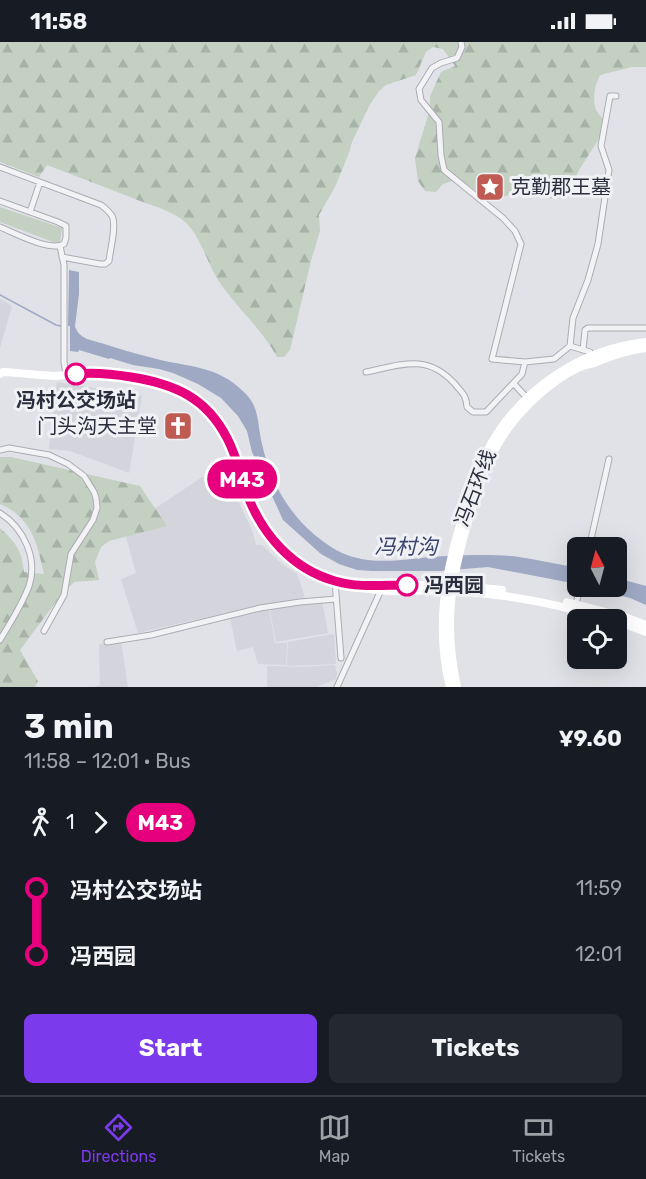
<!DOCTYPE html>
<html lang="en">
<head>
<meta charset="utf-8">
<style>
	:root { --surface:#171b24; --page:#242831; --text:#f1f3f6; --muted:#9ea1a6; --line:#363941; --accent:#7c3aed }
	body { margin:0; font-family:Rubik,"Noto Sans SC",sans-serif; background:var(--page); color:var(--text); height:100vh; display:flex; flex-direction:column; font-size:22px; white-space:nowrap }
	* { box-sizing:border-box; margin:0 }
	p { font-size:20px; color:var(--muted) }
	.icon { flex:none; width:33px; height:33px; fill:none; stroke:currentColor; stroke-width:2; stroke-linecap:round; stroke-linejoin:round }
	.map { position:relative; height:645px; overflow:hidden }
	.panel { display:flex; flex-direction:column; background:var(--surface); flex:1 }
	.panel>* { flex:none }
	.badge { padding:0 12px; border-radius:20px; font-size:21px; line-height:39px }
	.needle { width:39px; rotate:354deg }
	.fabs { position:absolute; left:567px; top:495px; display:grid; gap:12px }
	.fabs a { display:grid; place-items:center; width:60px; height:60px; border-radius:9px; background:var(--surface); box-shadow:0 6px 24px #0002; font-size:30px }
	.map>.badge { position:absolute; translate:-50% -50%; box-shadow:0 0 0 3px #fff }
	.legs { display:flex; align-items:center; gap:9px; height:66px; padding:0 24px; font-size:20px }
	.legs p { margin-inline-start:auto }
	.headline { display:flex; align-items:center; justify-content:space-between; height:102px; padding:0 24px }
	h1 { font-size:33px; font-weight:700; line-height:45px }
	.action { display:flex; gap:12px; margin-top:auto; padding:12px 24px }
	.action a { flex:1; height:69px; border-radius:9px; background:var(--accent); color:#fff; font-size:24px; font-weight:700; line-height:69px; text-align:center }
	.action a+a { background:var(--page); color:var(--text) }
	ul { padding:0 24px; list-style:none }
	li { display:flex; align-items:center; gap:21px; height:66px; font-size:22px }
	li i { display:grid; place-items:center; width:9px; height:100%; margin:0 8px; background:currentColor }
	li i::after { content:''; width:15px; height:15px; margin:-8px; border:4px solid; border-radius:50%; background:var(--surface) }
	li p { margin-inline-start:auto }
	li:first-child i { background:linear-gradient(#0000 50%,currentColor 0) }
	li:last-child i { background:linear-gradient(currentColor 50%,#0000 0) }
	.status { display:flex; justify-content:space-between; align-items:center; height:42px; padding:0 30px; background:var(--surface); direction:ltr }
	.status svg { height:16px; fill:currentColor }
	.tab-bar { display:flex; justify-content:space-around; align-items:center; height:84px; border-top:2px solid var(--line); background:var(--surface); font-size:16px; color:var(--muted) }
	.tab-bar a { display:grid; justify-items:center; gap:3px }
	.tab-bar .active { color:var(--accent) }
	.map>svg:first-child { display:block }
</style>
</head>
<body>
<div class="status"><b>11:58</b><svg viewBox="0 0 49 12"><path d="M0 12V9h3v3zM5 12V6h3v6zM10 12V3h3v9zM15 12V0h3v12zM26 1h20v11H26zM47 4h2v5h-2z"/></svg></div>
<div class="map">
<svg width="646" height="645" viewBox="0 0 646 645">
	<defs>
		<pattern id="forest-firs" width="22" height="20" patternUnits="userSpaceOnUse" patternTransform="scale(1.5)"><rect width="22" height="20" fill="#c3d0c2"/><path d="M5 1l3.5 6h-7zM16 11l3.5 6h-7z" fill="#a8b3a8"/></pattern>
	</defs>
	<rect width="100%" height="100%" fill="#e0e2e7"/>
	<path fill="#d3d4dc" d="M0,257L12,264L0,306Z
		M57,340L142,354L129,431L70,409L49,407Z
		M229,426L240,463L252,488L256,503H262L282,522L297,532L305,556L260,563L138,591L121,537L136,531L124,487L201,436Z
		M322,559L328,591L276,600L270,568L303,561Z
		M269,568L275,601H287L286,623L258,622L253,605L237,609L230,576Z
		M334,592L336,622L287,624L288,600Z
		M121,599L128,645H94L100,643L99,602Z
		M335,623L337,632L336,637L316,645H267V624L302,625Z"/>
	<path fill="url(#forest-firs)" d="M0,0H646V25H632L600,33C595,42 592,57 596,68C598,72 603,76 605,80C601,97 590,110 581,125C571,140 572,160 547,156C539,154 537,153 532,147L498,156L488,157L470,144L455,138L443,142L436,150L425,149L418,139L415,116L430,67V54L441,30L455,24L443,7L433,5L426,10L416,33L386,43L379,49L369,64L352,100L349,111L335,145L319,173L320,189L311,219L290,308L284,315H277C262,287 236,265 218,238C206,219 199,188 180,176C163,165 143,161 125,153C99,143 73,133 47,123L39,135L0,120Z
		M0,415H11L140,444L167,484L109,499L101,505L95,520L99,538L74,540L61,553L20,608L38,639L35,645H0V486C15,500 22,508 24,530L44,532C37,501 32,476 0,462Z"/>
	<path fill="#c3d0c2" d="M0,165L62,186L60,201L53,200L0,180Z"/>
	<path fill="#9fa9c4" d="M69,228L79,230V252L75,284C77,291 81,294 87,297C109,303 131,311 153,316C189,326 216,322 245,351C260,366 257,382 262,402C270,438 287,470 316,494C324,500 333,507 342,511C376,526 412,515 446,514C470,513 496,512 519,515C539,518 558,522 577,526V542L488,525L440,529H372L357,528L339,522L321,512L283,478L252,410L247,389L238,374L221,356L198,342L173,331L159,327L133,323L110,316L109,317L79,308L78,310L70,309V284H68Z
		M617,536L646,544V563L630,556L586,545L616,544Z"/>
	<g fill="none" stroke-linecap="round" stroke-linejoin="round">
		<path stroke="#9fa9c4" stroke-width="1.5" d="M0,253L56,283L61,284"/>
		<g stroke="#aaacb4" stroke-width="7">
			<path id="street" d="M461,0L462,5L457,16L441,21L432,26L419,47L421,58L439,80L441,113L444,128L503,176L515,189L521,202L492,317L525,320
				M0,125L101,163C105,166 109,169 112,174C117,183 110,208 109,219L105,222H100L62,215
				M0,159L58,180L66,184V196L64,202C50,210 15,191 0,185
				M30,170L40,140
				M60,204L64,223V320L66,332
				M583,308L585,288L588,286H646
				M593,317L590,310L570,304L573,276L588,238L598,202L609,128L601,104L610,54H616
				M366,330C401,323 426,311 454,341C462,351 466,352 467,365L473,370H486L522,332L525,320L554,317L570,304
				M514,342L527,356
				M0,408L9,406L49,413L68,422L84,434L94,450L96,456L97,466L93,478L71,512L64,553L44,589
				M0,471C24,486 38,517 29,544C22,563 10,581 0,598
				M589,506L609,417
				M335,539L341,616
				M576,563L580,544
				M107,600L151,593L260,566L300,560L336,557
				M337,645L381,548"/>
		</g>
		<use href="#street" stroke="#f3f3f6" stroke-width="5"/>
		<path stroke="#fff" stroke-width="8" d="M0,332L3,330C20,331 37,333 53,334C65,334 77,331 90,331C115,330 151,336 174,346C235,372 233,429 260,479C273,503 295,522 320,533C337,542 371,548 391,549C412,550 433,547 454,549C509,552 559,562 611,578
			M376,543H452L502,548
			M567,560L625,575L646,583
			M616,579L646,590
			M450,645C436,590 444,536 460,483C468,455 477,427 491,402C523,346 582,307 646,300
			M457,645C444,585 450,541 467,483C475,455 483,427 498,402C515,372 548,340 580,325C585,323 589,322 594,321C611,314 627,308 646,306"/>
	</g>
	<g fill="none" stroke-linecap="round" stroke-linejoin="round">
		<g stroke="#fff" stroke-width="14">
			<path id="line-1" d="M76,332C95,330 113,332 131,335C174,342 206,355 227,396C236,413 241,433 247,452C262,492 292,527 335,539C358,546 383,543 407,543"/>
		</g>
		<use href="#line-1" stroke="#e6007e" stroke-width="9"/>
	</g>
	<defs>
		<g id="sight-square" transform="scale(1.5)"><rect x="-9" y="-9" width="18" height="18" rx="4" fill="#bf5b53" stroke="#f0f1f5"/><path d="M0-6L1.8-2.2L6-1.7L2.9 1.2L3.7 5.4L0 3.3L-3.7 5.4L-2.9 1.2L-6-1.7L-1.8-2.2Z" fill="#fff"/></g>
		<g id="church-square" transform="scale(1.5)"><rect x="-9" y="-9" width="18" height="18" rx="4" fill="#bf5b53" stroke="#f0f1f5"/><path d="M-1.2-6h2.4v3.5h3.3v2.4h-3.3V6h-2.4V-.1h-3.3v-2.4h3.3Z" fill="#fff"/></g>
	</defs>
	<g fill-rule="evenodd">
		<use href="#sight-square" x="490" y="145"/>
		<use href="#church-square" x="178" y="384"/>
	</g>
	<g fill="#fff" stroke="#e6007e" stroke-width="3">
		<circle cx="76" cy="332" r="10"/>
		<circle cx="407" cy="543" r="10"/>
	</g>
	<g text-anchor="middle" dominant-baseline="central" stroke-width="6" stroke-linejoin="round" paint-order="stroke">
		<g font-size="20" fill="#2b2d3d" stroke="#f0f1f5" text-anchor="start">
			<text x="511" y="145">克勤郡王墓</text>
			<text x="157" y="384" text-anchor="end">门头沟天主堂</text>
		</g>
		<g font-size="20" font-weight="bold" fill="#2b2d3d" stroke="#f0f1f5">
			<text x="76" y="358">冯村公交场站</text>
			<text x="424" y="543" text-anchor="start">冯西园</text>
		</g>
		<g font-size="20" fill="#2b2d3d" stroke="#f0f1f5">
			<text transform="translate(475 446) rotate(-69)">冯石环线</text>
		</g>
		<g font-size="21" font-style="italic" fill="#39456c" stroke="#f0f1f5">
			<text x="406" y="504">冯村沟</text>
		</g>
	</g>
</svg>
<div class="fabs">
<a><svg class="needle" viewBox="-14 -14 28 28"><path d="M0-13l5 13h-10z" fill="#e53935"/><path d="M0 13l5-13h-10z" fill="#9ea1a6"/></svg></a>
<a><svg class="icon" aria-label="locate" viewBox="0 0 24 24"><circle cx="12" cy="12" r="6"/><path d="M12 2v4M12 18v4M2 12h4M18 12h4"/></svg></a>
</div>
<b class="badge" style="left:242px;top:437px;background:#e6007e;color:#fff">M43</b>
</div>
<section class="panel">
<div class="headline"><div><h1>3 min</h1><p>11:58 – 12:01 · Bus</p></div><b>¥9.60</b></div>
<div class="legs"><svg class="icon" aria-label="walk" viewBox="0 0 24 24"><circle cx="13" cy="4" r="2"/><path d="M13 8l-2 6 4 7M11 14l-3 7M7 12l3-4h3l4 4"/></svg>1<svg class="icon" aria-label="forward" viewBox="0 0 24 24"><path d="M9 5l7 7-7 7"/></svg><b class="badge" style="background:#e6007e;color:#fff">M43</b></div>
<ul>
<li><i style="color:#e6007e"></i><b>冯村公交场站</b><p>11:59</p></li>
<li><i style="color:#e6007e"></i><b>冯西园</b><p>12:01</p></li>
</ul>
<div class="action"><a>Start</a><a>Tickets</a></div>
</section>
<nav class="tab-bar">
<a class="active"><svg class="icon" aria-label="directions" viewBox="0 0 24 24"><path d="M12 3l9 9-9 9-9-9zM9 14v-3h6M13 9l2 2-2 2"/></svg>Directions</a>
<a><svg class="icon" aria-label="map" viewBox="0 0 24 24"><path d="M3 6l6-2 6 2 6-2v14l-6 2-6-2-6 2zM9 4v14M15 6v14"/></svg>Map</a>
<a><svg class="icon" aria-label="tickets" viewBox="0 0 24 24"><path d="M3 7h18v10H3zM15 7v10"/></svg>Tickets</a>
</nav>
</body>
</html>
